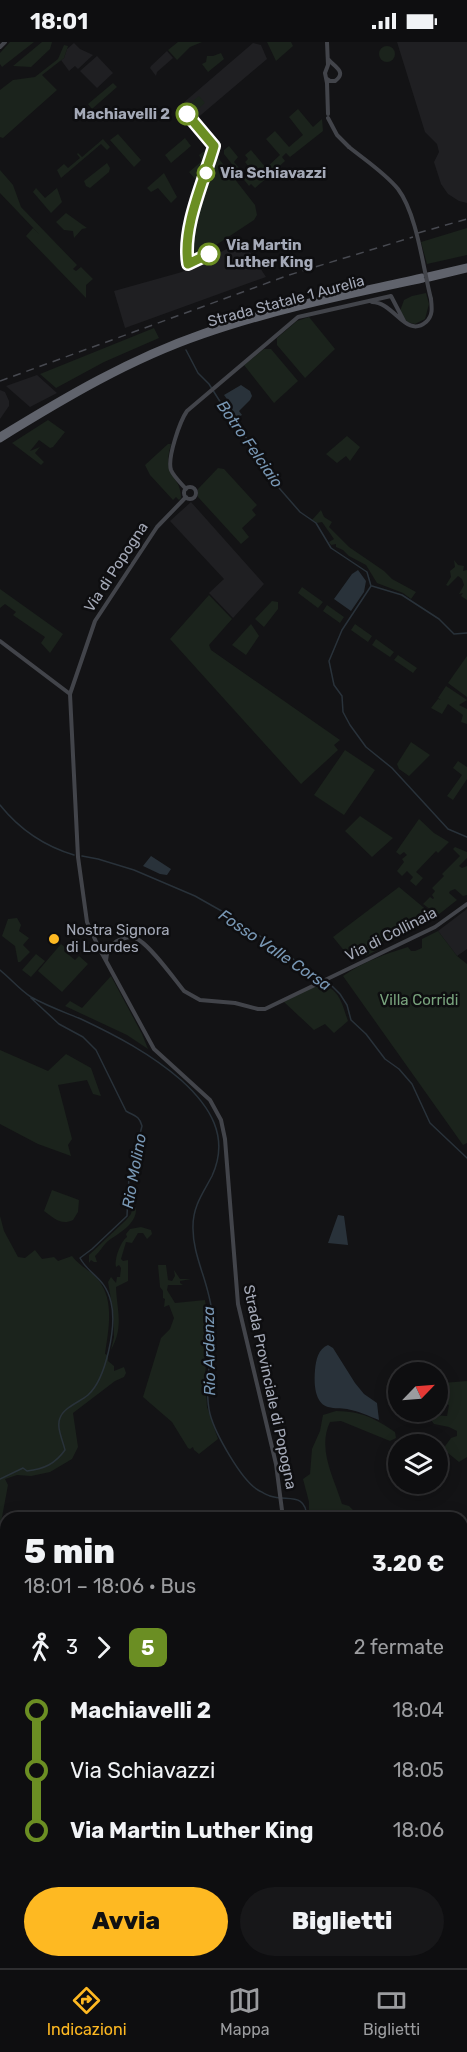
<!DOCTYPE html>
<html lang="it">
<head>
<meta charset="utf-8">
<style>
	:root { --surface:#0e0e10; --page:#171719; --text:#f1f3f6; --muted:#9b9c9f; --line:#2e2e30; --accent:#feb922 }
	body { margin:0; font-family:Rubik,sans-serif; background:var(--page); color:var(--text); height:100vh; display:flex; flex-direction:column; font-size:22px; white-space:nowrap }
	* { box-sizing:border-box; margin:0 }
	p { font-size:20px; color:var(--muted) }
	.icon { flex:none; width:33px; height:33px; fill:none; stroke:currentColor; stroke-width:2; stroke-linecap:round; stroke-linejoin:round }
	.map { position:relative; flex:1; overflow:hidden }
	.details { position:absolute; left:0px; top:1470px; width:468px; height:456px; display:flex; flex-direction:column; background:var(--surface); border-radius:18px 18px 0 0; box-shadow:0 3px 15px #0003,0 0 0 2px var(--line) }
	.details>* { flex:none }
	.badge { padding:0 12px; border-radius:9px; font-size:21px; line-height:39px }
	.needle { width:39px; rotate:65deg }
	.controls { position:absolute; left:388px; top:1320px; display:grid; gap:12px }
	.controls a { display:grid; place-items:center; width:60px; height:60px; border-radius:50%; background:var(--surface); box-shadow:0 3px 15px #0003,0 0 0 2px var(--line); font-size:30px }
	.map>.badge { position:absolute; translate:-50% -50%; box-shadow:0 0 0 3px #fff }
	.legs { display:flex; align-items:center; gap:9px; height:66px; padding:0 24px; font-size:20px }
	.legs p { margin-inline-start:auto }
	.overview { display:flex; align-items:center; justify-content:space-between; height:102px; padding:0 24px }
	h1 { font-size:33px; font-weight:800; line-height:45px }
	.cta { display:flex; gap:12px; margin-top:auto; padding:12px 24px }
	.cta a { flex:1; height:69px; border-radius:36px; background:var(--accent); color:#111; font-size:24px; font-weight:800; line-height:69px; text-align:center }
	.cta a+a { background:var(--page); color:var(--text) }
	ul { padding:0 24px; list-style:none }
	li { display:flex; align-items:center; gap:21px; height:60px; font-size:22px }
	li i { display:grid; place-items:center; width:9px; height:100%; margin:0 8px; background:currentColor }
	li i::after { content:''; width:15px; height:15px; margin:-8px; border:4px solid; border-radius:50%; background:var(--surface) }
	li p { margin-inline-start:auto }
	li:first-child i { background:linear-gradient(#0000 50%,currentColor 0) }
	li:last-child i { background:linear-gradient(currentColor 50%,#0000 0) }
	.status { display:flex; justify-content:space-between; align-items:center; height:42px; padding:0 30px; background:var(--surface); direction:ltr }
	.status svg { height:16px; fill:currentColor }
	.menu { display:flex; justify-content:space-around; align-items:center; height:84px; border-top:2px solid var(--line); background:var(--surface); font-size:16px; color:var(--muted) }
	.menu a { display:grid; justify-items:center; gap:3px }
	.menu .on { color:var(--accent) }
	.map>svg:first-child { display:block }
</style>
</head>
<body>
<div class="status"><b>18:01</b><svg viewBox="0 0 49 12"><path d="M0 12V9h3v3zM5 12V6h3v6zM10 12V3h3v9zM15 12V0h3v12zM26 1h20v11H26zM47 4h2v5h-2z"/></svg></div>
<div class="map">
<svg width="467" height="1926" viewBox="0 0 467 1926">
	<rect width="100%" height="100%" fill="#131315"/>
	<path fill="#1f1f22" d="M397,0H467V161L459,159L448,152L441,142L434,120L439,110L437,102L425,90Z
		M74,1L80,7L93,13L78,27L75,24L69,29L61,18L64,16L67,7Z
		M253,1L261,3L267,17L195,78L182,62Z
		M167,9L173,16L157,30L156,34L150,26L151,24Z
		M97,14L113,31L97,46L80,29Z
		M242,198L266,235L125,286L114,249L182,230L204,220Z
		M37,333L57,351L30,365L6,344Z
		M0,348L5,350L9,359V364L0,377Z
		M191,460L264,542L233,576L209,551L224,537L170,479Z
		M467,867V907L457,914L438,889Z"/>
	<path fill="#1b231c" d="M10,0H34L2,25L0,22V11Z
		M42,0H52L50,7L31,25L13,24Z
		M178,0H202L190,5L177,18L168,8Z
		M267,0H291L293,4L276,19Z
		M64,3L68,4L64,16L42,33L57,48L3,96L0,95V48L13,38L35,35L58,17Z
		M379 12a8 8 0 1 1 16 0a8 8 0 1 1-16 0Z
		M221,11L224,17L208,30L202,22L206,20L207,14H213Z
		M113,41L117,45L92,67L88,62Z
		M199,54L205,61L193,71L187,64Z
		M298,67L313,85L322,77L323,89L290,115L286,111L282,115L285,119L273,130L270,127L267,130L269,134L255,146L251,142L249,144L224,112V108L229,104L238,115L234,120L248,136L254,131L245,120L248,117L245,113L251,108L266,126L280,113L266,97L275,89L289,105L303,93L289,75Z
		M118,92L141,118L134,125L110,98Z
		M185,96L191,104L171,121L165,113Z
		M103,97L110,105L107,108L101,102L61,136L57,128L64,122L68,126L80,116L77,112L78,111L82,115Z
		M207,107L209,109L199,138L197,139L189,130L202,119L199,113Z
		M216,113L255,163L257,173L254,178L213,205L192,215L197,170L213,115Z
		M107,121L110,126L109,130L90,146L86,144L84,139Z
		M0,128L13,143L21,165L77,223L73,227L76,229L81,225L93,237L86,243V256L26,194L33,186L39,192L0,151Z
		M164,131L177,155L171,161L158,146L151,150L147,146Z
		M36,146L45,156L57,146L62,160L51,171L33,150Z
		M66,171L87,186L82,187L74,196L73,189L64,188L56,180Z
		M467,186V213L427,222L421,200Z
		M426,251L429,262L425,277L415,282L407,280L400,269L404,258L412,254Z
		M309,275L335,307L305,336L277,303V296L297,279Z
		M154,286L159,296L104,320L56,346L40,332Z
		M264,307H271L298,339L274,361L244,323Z
		M48,378L65,390L53,405L50,406L39,398L30,409L40,405L35,411L44,420L41,423L12,401Z
		M347,394L360,405L350,419L346,414L337,421L326,412Z
		M168,402H171C161,437 181,432 181,456L179,458L176,455L173,458L150,433L145,423Z
		M218,426L224,427L257,463L252,468L256,473L242,486L249,495L241,502L198,455V447Z
		M321,468L324,475L332,480L329,485L349,505L384,529L392,537L416,550L411,557L403,551L377,541L366,523L349,514L343,508L336,505V502L331,503L329,500L334,497L322,480L317,481L312,478Z
		M454,518L458,523L464,524L463,529L467,528V558L461,554L463,551L459,552L464,543L462,537L458,534L448,544L446,543L451,535L450,529L455,525Z
		M302,545L323,560L318,566L298,551Z
		M0,547L63,592L50,611L41,601L45,595L13,573L16,570L5,562L0,566Z
		M209,553L232,577L209,603L211,608L340,698L334,703L338,708L301,742L170,597Z
		M272,559L278,560V567L264,585L255,577Z
		M327,563L344,575L340,581L323,569Z
		M251,582L259,594L246,613L232,603Z
		M355,582L372,594L368,600L351,588Z
		M376,597L394,610L390,615L372,603Z
		M398,613L417,626L413,631L394,618Z
		M467,614V655L448,641Z
		M446,644L467,658L459,663L467,667V682L461,680L463,673L448,662L442,672L431,666L438,657L441,658L438,656Z
		M411,700L430,713L409,734L399,727L397,722Z
		M345,708L375,728L344,773L314,753Z
		M458,719L467,725V737L453,758L447,754L462,733L453,726Z
		M360,774L393,796L372,815L345,789Z
		M419,777L434,791L449,800L438,811L436,809L416,830L423,836L416,844L410,839L413,835L407,829L402,834L397,829L404,820L402,817L407,813L404,810L400,813L396,810Z
		M455,805L467,810V816L459,824L462,826L467,824V853L463,854L455,847L450,849L449,851L457,858L438,873L423,862L430,855L433,857L434,856L432,853L435,849L432,846L444,834L442,832L460,814L453,807Z
		M399,845L435,875L381,900L377,908L366,914L358,903L346,911L333,895Z
		M17,876L21,883L19,889L29,896L23,903L30,910L20,920H18L15,904L2,894L8,877Z
		M438,889L457,914L467,922V1101L463,1103L343,934C363,920 385,912 408,905L411,909H415L422,906V897Z
		M61,902L66,906L64,909L75,918L79,914L88,922L62,950L38,929Z
		M36,912L45,919L31,935L22,928Z
		M111,934L142,992L148,1007L127,993L65,964L70,959L82,966Z
		M319,942C340,946 342,962 348,979L334,991L325,982L314,988L284,960Z
		M0,1008L48,1029L66,1012L91,1026L101,1054L93,1052L87,1038L58,1043L72,1097L68,1103L71,1114L38,1102L0,1082Z
		M52,1148L79,1158L78,1170L73,1178C61,1184 54,1176 44,1169Z
		M133,1163L136,1166C137,1182 119,1191 108,1199C103,1203 100,1210 95,1214L97,1220H94L91,1218L89,1221V1213L126,1178L131,1172Z
		M0,1174L4,1189L18,1215L25,1216L35,1208L42,1217L54,1215L58,1219L72,1214C79,1224 92,1229 99,1239C115,1259 108,1290 105,1312L108,1313V1319L114,1324V1329L124,1325L126,1331L124,1335L115,1339L73,1371L78,1405L72,1417L50,1430L31,1434L17,1433L5,1437L8,1443L0,1486Z
		M141,1185L151,1188L152,1192L147,1197L143,1191H138L132,1201L126,1200L121,1217L123,1219L128,1218V1239L116,1245C117,1270 124,1284 111,1308L114,1295L113,1269L108,1240L111,1235L116,1241L117,1235H120L121,1226L119,1223L116,1225C114,1218 120,1200 127,1195L126,1192L130,1187Z
		M158,1223H166L168,1238L172,1239L175,1234L174,1228L180,1237H191L180,1239V1241L183,1243H168L167,1248L175,1261L205,1258L210,1295L205,1331L207,1365L218,1397L199,1412L194,1408L193,1405L190,1407L188,1406L172,1380L143,1355L161,1296L170,1287L174,1276L169,1263L164,1265L165,1257L163,1256V1249L160,1245Z
		M467,1339V1415L459,1420L443,1407L451,1396L457,1394V1389L449,1385L434,1382L425,1370H431L433,1373L447,1374L449,1363L438,1357V1350L443,1341Z
		M336,1369C363,1370 372,1375 395,1390L396,1396L390,1399L341,1379L330,1380C317,1407 334,1436 342,1462L349,1464L354,1469L346,1473V1476H309V1460L303,1437L310,1432L312,1407L320,1389L323,1373Z
		M467,1508V1803L462,1801V1509Z
		M0,1522H6V1719L0,1720Z
		M0,1818L6,1819V1920H382V1926H0Z
		M407,1920H412L415,1922L414,1920H440L439,1925L443,1921L447,1926H416Z"/>
	<path fill="#29323a" d="M241,343L250,349L252,354L250,358L239,369L242,373L234,377L229,371L232,369V364L224,353Z
		M358,528L366,539L364,550L351,569L334,557L352,532Z
		M151,814L171,827L167,833L160,832L143,824Z
		M338,1173L344,1174L348,1203L328,1201Z
		M328,1303L333,1306L355,1341L364,1352L377,1361L379,1378C369,1374 358,1369 347,1367C341,1366 335,1367 328,1365C314,1361 314,1340 315,1328C316,1318 318,1307 328,1303Z"/>
	<g fill="none" stroke-linecap="round" stroke-linejoin="round">
		<path stroke="#29323a" stroke-width="1.5" d="M186,308L198,331L209,342L231,377L244,392L266,431L300,470L316,481L331,506L367,530L371,544L342,588L329,619L334,643L342,654L343,670L350,683L366,705L392,726L448,787L467,795
			M372,544L402,553L439,577L454,592L467,591
			M0,763C20,788 44,804 74,813
			M82,814L98,817L134,828L195,854L234,876L322,937
			M0,928C10,936 20,948 31,955C47,964 64,970 81,977C117,994 151,1012 181,1038C210,1064 230,1095 212,1134C203,1151 193,1164 193,1184C192,1214 210,1242 212,1272C214,1303 203,1344 210,1372C215,1391 241,1438 258,1448C262,1450 266,1453 270,1454C287,1460 306,1449 307,1476
			M327,939L340,952L347,963L351,978L366,992L385,1017L399,1027L412,1042L430,1081L467,1116
			M0,1437L23,1426L27,1429C44,1427 55,1422 65,1408C63,1399 56,1385 60,1376C64,1365 80,1360 88,1353C106,1337 117,1284 111,1260C105,1235 89,1233 80,1216L92,1207L127,1174L129,1135L142,1084C139,1073 134,1074 126,1069L96,1008L83,995L59,982L31,956
			M403,1920L415,1926"/>
		<path stroke="#42444a" stroke-width="4" d="M327,0L328,23L325,31L327,41L328,72
			M0,5L5,0
			M327,37L330,39H335C348,30 333,24 328,17
			M328,76L337,93L349,105
			M391,254L404,279
			M372,260C394,260 406,297 426,280C433,274 432,266 431,257
			M184 451a6 6 0 1 1 12 0a6 6 0 1 1-12 0Z
			M186,447C181,441 174,435 171,428C167,416 180,379 187,369L298,275L391,254
			M186,455L157,485L95,579L70,652L78,815L87,880L99,906L154,1007L210,1058L221,1078L225,1097L238,1262L276,1422L283,1476
			M0,599L70,652
			M97,902L107,904L112,903
			M106,919C106,910 109,904 117,899C123,896 129,894 135,896C148,900 175,938 184,949L200,958L235,961L258,967H265L435,885L467,862
			M385,1920V1926"/>
		<path stroke="#60636c" stroke-width="5" d="M428,233L467,224
			M429,237L467,228
			M0,393C65,353 130,315 202,290C274,264 348,251 422,234
			M0,398C65,358 130,319 203,294C274,269 349,254 423,238"/>
		<path stroke="#474950" stroke-width="1.5" stroke-dasharray="8 6" stroke-linecap="butt" d="M418,191L467,177
			M0,339L289,233L413,195"/>
		<path stroke="#42444a" stroke-width="4" d="M349,105C365,118 385,131 398,147C417,172 423,226 431,257"/>
	</g>
	<g fill="none" stroke-linecap="round" stroke-linejoin="round">
		<g stroke="#fff" stroke-width="14">
			<path id="line-1" d="M187,72L214,104C204,139 182,185 188,222L209,212"/>
		</g>
		<use href="#line-1" stroke="#6b8e23" stroke-width="9"/>
	</g>
	<g fill="#fff" stroke="#6b8e23" stroke-width="3">
		<circle cx="187" cy="72" r="10"/>
		<circle cx="206" cy="131" r="8"/>
		<circle cx="209" cy="212" r="10"/>
	</g>
	<circle fill="#feb922" stroke="#0e0e10" stroke-width="2" cx="54" cy="897" r="6"/>
	<g text-anchor="middle" dominant-baseline="central" stroke-width="5" stroke-linejoin="round" paint-order="stroke">
		<g font-size="15" font-weight="bold" fill="#a4a9b7" stroke="#0e0e10" text-anchor="start">
			<text x="170" y="72" text-anchor="end">Machiavelli 2</text>
			<text x="220" y="131">Via Schiavazzi</text>
			<text x="226" y="203">Via Martin<tspan x="226" dy="17">Luther King</tspan></text>
		</g>
		<g font-size="15" fill="#a4a9b7" stroke="#0e0e10">
			<text transform="translate(286 259) rotate(-15)">Strada Statale 1 Aurelia</text>
			<text transform="translate(116 525) rotate(-57)">Via di Popogna</text>
			<text transform="translate(391 892) rotate(-27)">Via di Collinaia</text>
			<text transform="translate(270 1345) rotate(78)">Strada Provinciale di Popogna</text>
		</g>
		<g font-size="15" fill="#a4a9b7" stroke="#0e0e10" text-anchor="start">
			<text x="66" y="888">Nostra Signora<tspan x="66" dy="17">di Lourdes</tspan></text>
		</g>
		<g font-size="15" fill="#79a37d" stroke="#0e0e10">
			<text x="419" y="958">Villa Corridi</text>
		</g>
		<g font-size="16" font-style="italic" fill="#7897b4" stroke="#0e0e10">
			<text transform="translate(250 402) rotate(55)">Botro Felciaio</text>
			<text transform="translate(275 908) rotate(34)">Fosso Valle Corsa</text>
			<text transform="translate(134 1129) rotate(-80)">Rio Molino</text>
			<text transform="translate(209 1309) rotate(-91)">Rio Ardenza</text>
		</g>
	</g>
</svg>
<div class="controls">
<a><svg class="needle" viewBox="-14 -14 28 28"><path d="M0-13l5 13h-10z" fill="#e53935"/><path d="M0 13l5-13h-10z" fill="#9b9c9f"/></svg></a>
<a><svg class="icon" aria-label="layers" viewBox="0 0 24 24"><path d="M12 4l9 5-9 5-9-5zM3 14l9 5 9-5"/></svg></a>
</div>
<section class="details">
<div class="overview"><div><h1>5 min</h1><p>18:01 – 18:06 · Bus</p></div><b>3.20 €</b></div>
<div class="legs"><svg class="icon" aria-label="walk" viewBox="0 0 24 24"><circle cx="13" cy="4" r="2"/><path d="M13 8l-2 6 4 7M11 14l-3 7M7 12l3-4h3l4 4"/></svg>3<svg class="icon" aria-label="forward" viewBox="0 0 24 24"><path d="M9 5l7 7-7 7"/></svg><b class="badge" style="background:#6b8e23;color:#fff">5</b><p>2 fermate</p></div>
<ul>
<li><i style="color:#6b8e23"></i><b>Machiavelli 2</b><p>18:04</p></li>
<li><i style="color:#6b8e23"></i><span>Via Schiavazzi</span><p>18:05</p></li>
<li><i style="color:#6b8e23"></i><b>Via Martin Luther King</b><p>18:06</p></li>
</ul>
<div class="cta"><a>Avvia</a><a>Biglietti</a></div>
</section>
</div>
<nav class="menu">
<a class="on"><svg class="icon" aria-label="directions" viewBox="0 0 24 24"><path d="M12 3l9 9-9 9-9-9zM9 14v-3h6M13 9l2 2-2 2"/></svg>Indicazioni</a>
<a><svg class="icon" aria-label="map" viewBox="0 0 24 24"><path d="M3 6l6-2 6 2 6-2v14l-6 2-6-2-6 2zM9 4v14M15 6v14"/></svg>Mappa</a>
<a><svg class="icon" aria-label="tickets" viewBox="0 0 24 24"><path d="M3 7h18v10H3zM15 7v10"/></svg>Biglietti</a>
</nav>
</body>
</html>
